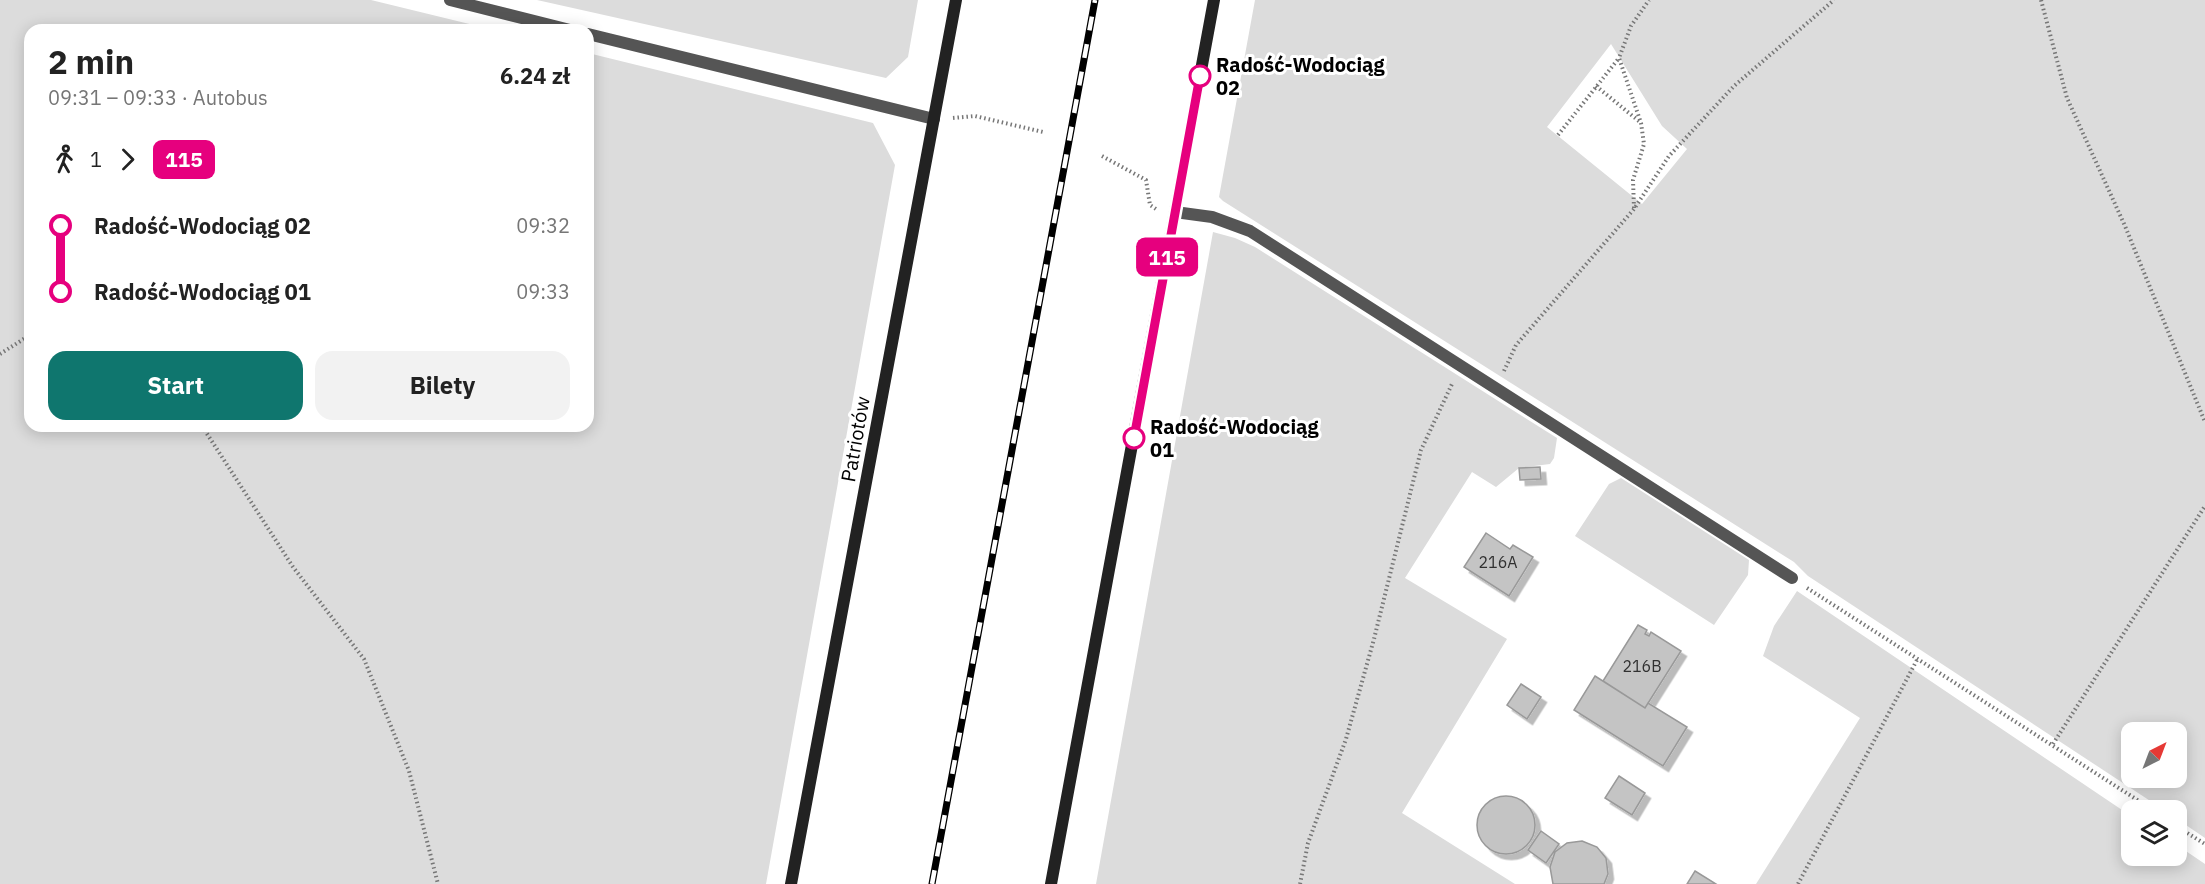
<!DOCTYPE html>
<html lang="pl">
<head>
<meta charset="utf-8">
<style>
	:root { --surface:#fff; --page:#f2f2f2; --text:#222; --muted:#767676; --accent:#0f766e }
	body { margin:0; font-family:"IBM Plex Sans",sans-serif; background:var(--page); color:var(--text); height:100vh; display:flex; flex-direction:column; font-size:22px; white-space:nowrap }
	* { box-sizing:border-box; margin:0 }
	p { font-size:20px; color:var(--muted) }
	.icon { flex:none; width:33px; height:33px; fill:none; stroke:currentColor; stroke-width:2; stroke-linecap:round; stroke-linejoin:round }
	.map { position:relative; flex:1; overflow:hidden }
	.panel { position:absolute; left:24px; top:24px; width:570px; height:408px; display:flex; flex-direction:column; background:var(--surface); border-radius:18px; box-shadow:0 3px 15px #0003 }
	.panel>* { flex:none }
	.badge { padding:0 12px; border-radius:9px; font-size:21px; line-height:39px }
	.needle { width:39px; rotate:42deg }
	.fabs { position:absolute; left:2121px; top:722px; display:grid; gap:12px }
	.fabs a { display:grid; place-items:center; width:66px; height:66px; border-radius:12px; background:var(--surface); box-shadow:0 3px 15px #0003; font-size:30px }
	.map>.badge { position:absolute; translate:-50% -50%; box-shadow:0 0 0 3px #fff }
	.legs { display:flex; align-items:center; gap:9px; height:66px; padding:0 24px; font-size:20px }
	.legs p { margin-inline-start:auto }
	.overview { display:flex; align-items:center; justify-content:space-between; height:102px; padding:0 24px }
	h1 { font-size:33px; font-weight:800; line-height:45px }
	.button { display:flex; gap:12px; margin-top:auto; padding:12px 24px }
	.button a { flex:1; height:69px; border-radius:18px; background:var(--accent); color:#fff; font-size:24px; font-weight:800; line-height:69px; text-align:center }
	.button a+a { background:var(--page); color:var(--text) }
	ul { padding:0 24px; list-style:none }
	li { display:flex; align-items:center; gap:21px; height:66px; font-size:22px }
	li i { display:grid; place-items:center; width:9px; height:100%; margin:0 8px; background:currentColor }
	li i::after { content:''; width:15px; height:15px; margin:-8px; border:4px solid; border-radius:50%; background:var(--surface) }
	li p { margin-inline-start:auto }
	li:first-child i { background:linear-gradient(#0000 50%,currentColor 0) }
	li:last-child i { background:linear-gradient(currentColor 50%,#0000 0) }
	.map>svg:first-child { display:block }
</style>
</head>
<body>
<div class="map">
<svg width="2205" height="884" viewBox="0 0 2205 884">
	<defs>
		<filter id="shadow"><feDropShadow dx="5.5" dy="5.5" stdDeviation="0" flood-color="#0004"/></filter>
	</defs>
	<rect width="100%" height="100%" fill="#fff"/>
	<path fill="#dcdcdc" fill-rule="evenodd" d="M0,0H371L494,30H30V426H588V53L873,123L895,165L766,884H0Z
		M537,0H918L908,57L886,78Z
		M1255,0H2205V838L2177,819L2176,810H2164L1808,576L1794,562L1223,201L1219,197ZM1611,44L1662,126L1687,149L1642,204L1547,127ZM2132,732H2176V777H2132Z
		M1213,232L1235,238L1255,247L1557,438L1554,458L1550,464L1519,468L1496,487L1472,472L1405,578L1507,639L1402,813L1515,884H1096Z
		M1621,478L1749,560L1748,575L1714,625L1575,536L1609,484Z
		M1797,591L2131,816L2132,855H2176L2177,845L2205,864V884H1756L1860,718L1763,656L1774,626Z"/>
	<path fill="#c4c4c4" stroke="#999" stroke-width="1.5" filter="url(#shadow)" d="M1540,467L1541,479L1520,480L1519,468Z
		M1486,533L1510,549L1513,545L1533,557L1509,596L1464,567Z
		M1638,625L1647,630L1645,634L1649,636L1651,632L1681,651L1645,708L1603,681Z
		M1595,676L1645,708L1648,703L1687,727L1663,766L1574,710Z
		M1521,684L1541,697L1527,719L1507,705Z
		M1619,776L1645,793L1632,815L1605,798Z
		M1477 825a29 29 0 1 1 58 0a29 29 0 1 1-58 0Z
		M1541,831L1559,844L1546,863L1528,850Z
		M1582,841L1597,847L1606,858L1608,874L1604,884H1553L1550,867L1555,852L1567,843Z
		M1695,871L1716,884H1687Z"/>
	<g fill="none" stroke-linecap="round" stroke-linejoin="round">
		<path stroke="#777" stroke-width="4" stroke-dasharray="1.5 3" stroke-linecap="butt" d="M2041,0L2067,98L2125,226L2205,422
			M1596,86L1640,122
			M953,118L975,116L1043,132
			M1558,135L1619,58
			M1102,156L1146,180L1150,205L1156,209
			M1634,208L1633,180L1644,144L1641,123L1619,58L1631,26L1649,0
			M0,354L30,335
			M1504,371L1516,345L1634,209L1669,156L1734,86L1834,0
			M202,426L293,567L364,659L409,771L438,884
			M1807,588L2153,810
			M2053,744L2205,506
			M2176,826L2205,844
			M1300,884L1308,843L1346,739L1374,639L1421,450L1452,384
			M1798,884L1918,658"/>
		<path stroke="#555" stroke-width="12" d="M1175,212L1212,217L1250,231L1792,578"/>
		<path stroke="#555" stroke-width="12" d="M450,0L570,30
			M588,34L934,119"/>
		<path stroke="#222" stroke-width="12" d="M791,884L956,0
			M1051,884L1214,0"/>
		<g stroke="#000" stroke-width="7">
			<path id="rail" d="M932,884L1095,0"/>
		</g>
		<use href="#rail" stroke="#fff" stroke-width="4.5" stroke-dasharray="14" stroke-linecap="butt"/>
	</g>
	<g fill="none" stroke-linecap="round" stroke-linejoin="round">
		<g stroke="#fff" stroke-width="14">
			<path id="line-1" d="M1134,438L1200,76"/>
		</g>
		<use href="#line-1" stroke="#e6007e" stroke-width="9"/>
	</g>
	<g fill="#fff" stroke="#e6007e" stroke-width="3">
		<circle cx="1200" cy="76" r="10"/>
		<circle cx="1134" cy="438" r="10"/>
	</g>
	<g text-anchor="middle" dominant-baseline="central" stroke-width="6" stroke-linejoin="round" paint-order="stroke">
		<g font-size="16" fill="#313131">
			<text x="1498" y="562">216A</text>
			<text x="1642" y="666">216B</text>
		</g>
		<g font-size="20" font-weight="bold" fill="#000" stroke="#fff" text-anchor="start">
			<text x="1216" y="64">Radość-Wodociąg<tspan x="1216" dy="23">02</tspan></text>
			<text x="1150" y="426">Radość-Wodociąg<tspan x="1150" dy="23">01</tspan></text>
		</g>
		<g font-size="20" fill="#000" stroke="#fff">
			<text transform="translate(855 439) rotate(-80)">Patriotów</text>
		</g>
	</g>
</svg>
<div class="fabs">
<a><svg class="needle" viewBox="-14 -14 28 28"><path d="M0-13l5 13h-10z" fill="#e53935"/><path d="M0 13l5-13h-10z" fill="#767676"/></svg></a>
<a><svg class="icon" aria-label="layers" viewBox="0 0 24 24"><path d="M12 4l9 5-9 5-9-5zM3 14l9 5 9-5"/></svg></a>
</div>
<b class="badge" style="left:1167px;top:257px;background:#e6007e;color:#fff">115</b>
<section class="panel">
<div class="overview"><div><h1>2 min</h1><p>09:31 – 09:33 · Autobus</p></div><b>6.24 zł</b></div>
<div class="legs"><svg class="icon" aria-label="walk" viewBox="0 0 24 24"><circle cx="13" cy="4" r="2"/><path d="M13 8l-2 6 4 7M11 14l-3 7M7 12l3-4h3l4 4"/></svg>1<svg class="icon" aria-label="forward" viewBox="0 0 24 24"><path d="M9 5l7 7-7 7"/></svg><b class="badge" style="background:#e6007e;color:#fff">115</b></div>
<ul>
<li><i style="color:#e6007e"></i><b>Radość-Wodociąg 02</b><p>09:32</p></li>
<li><i style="color:#e6007e"></i><b>Radość-Wodociąg 01</b><p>09:33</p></li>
</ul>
<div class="button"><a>Start</a><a>Bilety</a></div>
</section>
</div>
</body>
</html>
